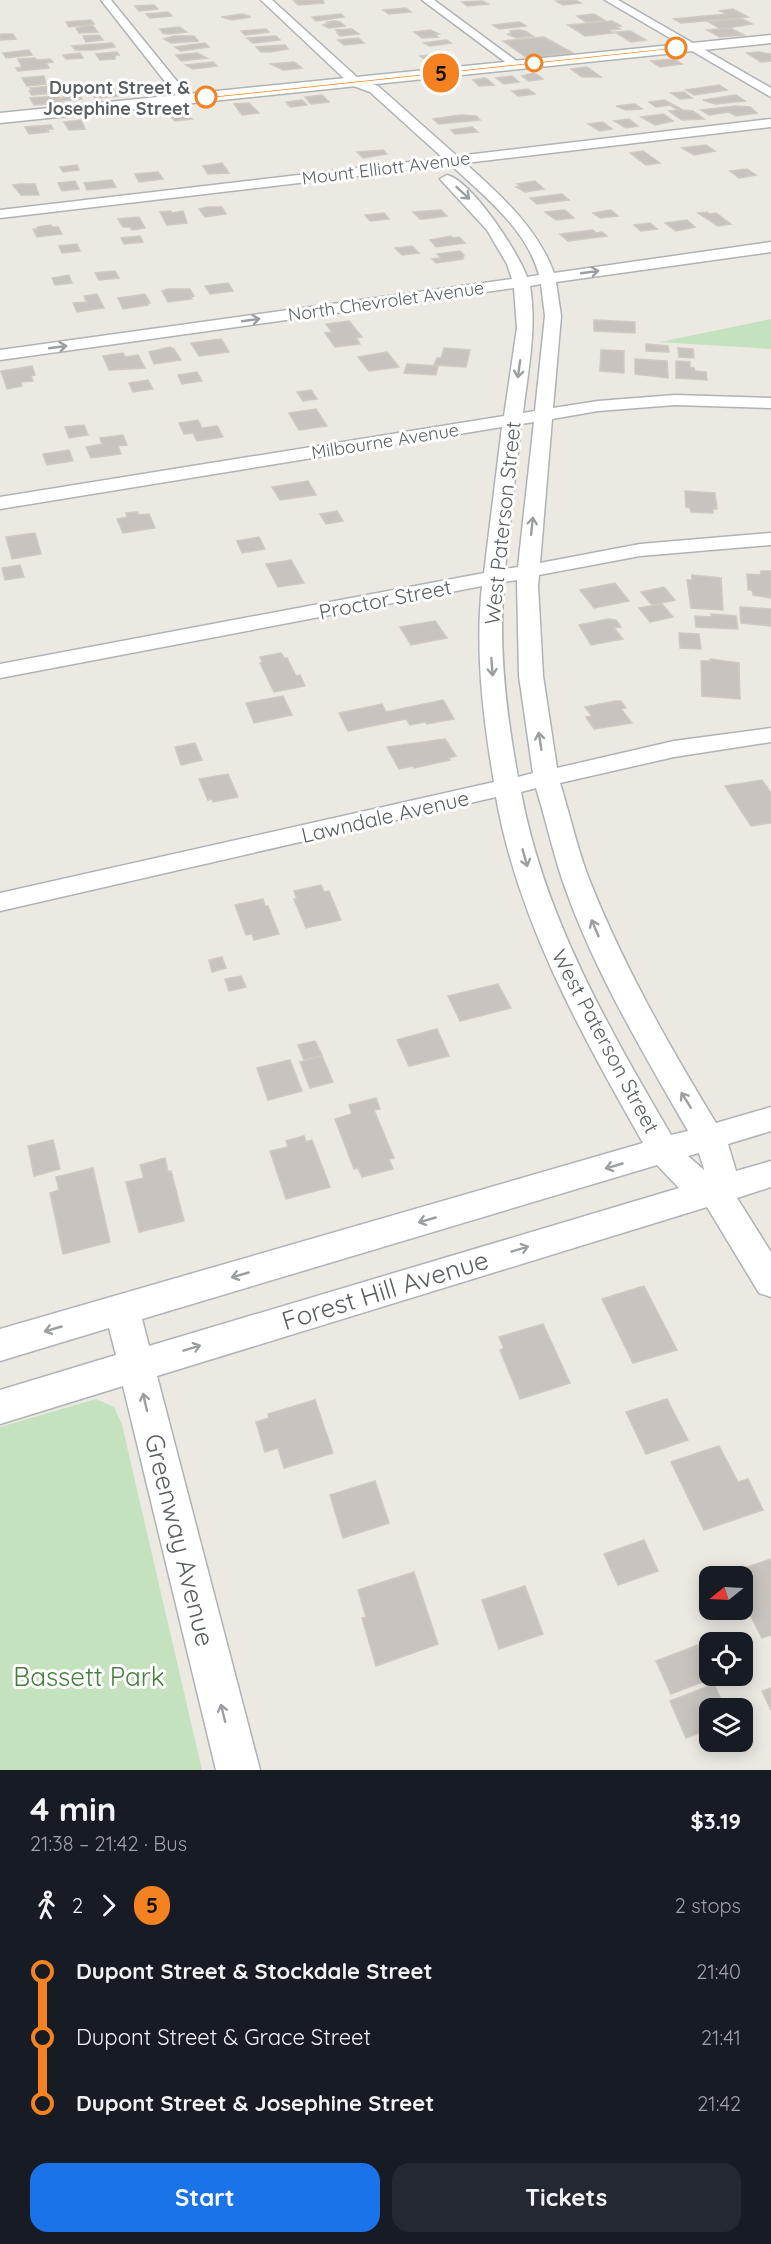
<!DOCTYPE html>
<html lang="en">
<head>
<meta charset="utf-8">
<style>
	:root { --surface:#171b24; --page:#242831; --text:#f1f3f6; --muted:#9ea1a6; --accent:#1a73e8 }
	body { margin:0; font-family:Quicksand,sans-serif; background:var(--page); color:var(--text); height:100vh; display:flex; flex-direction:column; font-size:22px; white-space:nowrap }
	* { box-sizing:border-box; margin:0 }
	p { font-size:20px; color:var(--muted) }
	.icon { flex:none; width:33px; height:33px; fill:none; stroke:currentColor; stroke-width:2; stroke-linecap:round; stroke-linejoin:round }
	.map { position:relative; height:1770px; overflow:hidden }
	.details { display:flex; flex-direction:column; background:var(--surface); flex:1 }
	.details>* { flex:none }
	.badge { padding:0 12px; border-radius:20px; font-size:21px; line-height:39px }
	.needle { width:39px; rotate:252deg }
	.fabs { position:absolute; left:699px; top:1566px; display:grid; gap:12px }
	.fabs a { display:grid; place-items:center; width:54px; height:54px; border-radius:12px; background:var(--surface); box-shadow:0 3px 15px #0003; font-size:30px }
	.map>.badge { position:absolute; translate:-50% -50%; box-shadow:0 0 0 3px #fff }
	.legs { display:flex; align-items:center; gap:9px; height:66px; padding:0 30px; font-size:20px }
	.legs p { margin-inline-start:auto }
	.overview { display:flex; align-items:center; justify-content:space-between; height:102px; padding:0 30px }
	h1 { font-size:33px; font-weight:800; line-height:45px }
	.primary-button { display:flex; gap:12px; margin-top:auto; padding:12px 30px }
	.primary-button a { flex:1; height:69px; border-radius:18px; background:var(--accent); color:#fff; font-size:24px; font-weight:800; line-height:69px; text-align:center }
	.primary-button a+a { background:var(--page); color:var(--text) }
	ul { padding:0 30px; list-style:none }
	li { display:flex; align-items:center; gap:21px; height:66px; font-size:22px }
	li i { display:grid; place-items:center; width:9px; height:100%; margin:0 8px; background:currentColor }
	li i::after { content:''; width:15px; height:15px; margin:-8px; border:4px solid; border-radius:50%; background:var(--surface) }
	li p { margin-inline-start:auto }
	li:first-child i { background:linear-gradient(#0000 50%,currentColor 0) }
	li:last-child i { background:linear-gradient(currentColor 50%,#0000 0) }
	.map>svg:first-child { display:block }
</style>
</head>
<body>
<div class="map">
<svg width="771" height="1770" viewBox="0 0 771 1770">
	<rect width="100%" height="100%" fill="#ece8e2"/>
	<path fill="#c5e2bf" d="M771,319V349L660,342Z
		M96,1399L114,1407L122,1425L202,1770H0V1427Z"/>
	<path fill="#c8c3bf" stroke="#d0c9c0" stroke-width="1.5" d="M298,0H323L324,3L298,5L294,1Z
		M576,0L581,3L563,5L556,1Z
		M482,1L488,4L467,6L462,2Z
		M154,5L158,9L139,11L135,6Z
		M406,8L411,12L389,14L383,10Z
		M733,9L748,17L681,23L674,19L726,14L720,11Z
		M168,12L172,16L150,18L146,14Z
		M242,14L251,17L232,20L221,17Z
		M341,14L344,17L316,21L312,17Z
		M594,14L604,20L586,22L577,16Z
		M742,19L752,24L721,29L709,22Z
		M91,20L94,24L69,27L66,22Z
		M334,21L340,22L345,26L329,28L323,25L328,23L327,22Z
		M612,21L621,26L617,27L620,29L609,30L613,33L585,36L568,25Z
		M520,22L526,26L499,29L493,25Z
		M92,25L98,32L79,33L76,28Z
		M179,27L187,32L168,34L163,33L160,29Z
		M730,28L744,35L720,37L707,30Z
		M266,29L269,32L245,35L241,31Z
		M352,29L359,34L340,36L337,33H339L336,30Z
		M430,30L439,34L436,35L438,37L422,38L414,32Z
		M519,30L525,31L533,36L517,38L507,34H511L510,31Z
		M630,31L646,40L631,42L615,32Z
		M0,34H13L16,39L0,40Z
		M99,35L103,40L86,42L83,36Z
		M174,36H194L198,41L171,43L164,39Z
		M276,36L280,40L253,43L247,38Z
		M544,37L573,53L527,58L503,41Z
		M358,38L364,43L344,45L338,40Z
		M446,40L451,43L430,46L424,43Z
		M112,43L115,47L93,50H75L72,46Z
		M205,43L209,47L181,51L175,47Z
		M285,45L288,49L270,52H261L256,47Z
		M29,50L32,55L6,58L3,53Z
		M117,52L119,55H115V59L100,60L96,54Z
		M759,52L771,54V61L761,62L747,53Z
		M80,53L83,58L66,59L63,55Z
		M197,53L207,58L181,61L176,55Z
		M437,54L446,61L431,64L420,56Z
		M35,58L37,60L50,59L53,62L46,63L49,68L18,71L16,68L22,67L18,59Z
		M674,59L682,64L660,67L651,61Z
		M213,62L217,66L193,69L186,65Z
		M294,62L302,68L283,70L271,64Z
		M587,67L601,77H582L571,69Z
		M533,73L536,74L543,79L529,81L522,76Z
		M44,76L46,84L27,86L22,78Z
		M512,76L519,82L504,84L496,78Z
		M484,78L487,79L494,85L479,86L473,80Z
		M719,85L727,90L694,95L686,90Z
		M50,86L54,93L32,95L29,91H32L30,88Z
		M113,89L118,96L95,98L91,92Z
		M528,89L535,94L518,96L512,91Z
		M684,92L692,98L680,99L671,93Z
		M79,93L82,99L61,101L63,103L34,105L30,98L58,96L59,98H63L62,95Z
		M322,95L329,102L311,104L305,97Z
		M736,95L745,101L715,104L703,100Z
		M302,100L307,105L290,107L286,102Z
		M664,100L683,110L693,111L704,119L682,120L669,111L678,110L670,105L656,107L649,102Z
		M249,103L259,113L242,115L234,104Z
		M635,104L642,109L626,110L616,106Z
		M736,106L750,107L757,113L736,116L729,112L709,115L701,110Z
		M181,110L184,114L192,119L175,121L167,113Z
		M664,114L673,121L655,125L641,117Z
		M461,115L476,116L480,120L439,124L433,119Z
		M629,119L638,126L626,128L614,121Z
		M81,120L85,129L69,130L64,122Z
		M603,122L612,129L600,131L588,124Z
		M51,125L53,129H47L49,132L29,134L25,127Z
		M472,127L478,132L455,134L451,130Z
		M706,145L715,151L694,155L682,148Z
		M383,150L387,154L363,158L357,152Z
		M643,151L646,153L660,163L646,165L630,153Z
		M222,163L229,173L208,174L203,166Z
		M77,165L79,170L63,172L60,167Z
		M747,169L756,175L739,178L730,171Z
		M158,172L163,179L139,182L135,174Z
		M112,180L116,187L87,190L84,183Z
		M75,181L79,189L62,191L58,183Z
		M535,181L544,189L525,192L516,187L520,186L517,184Z
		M19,184H35L39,195H21L13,185Z
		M562,194L569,200L537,204L530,198Z
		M207,207H222L226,214L205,217L199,209Z
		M441,210L447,216L424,219H420L413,212Z
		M565,210L574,218L556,220L545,212Z
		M611,210L618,216L600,218L593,213Z
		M171,211L172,213L183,211L187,223L167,225L160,212Z
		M707,212L710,214L716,213L731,224L718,226L698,213Z
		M384,213L389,219L370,221L365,215Z
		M139,217L145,228L132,230L130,227H123L118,219Z
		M687,220L695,227L676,231L665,223Z
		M650,223L657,229L641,231L634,225Z
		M51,225L52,227H58L62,234L37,237L33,229H38L37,227Z
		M593,230L596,233L602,232L607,236L568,241L560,234Z
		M140,236L143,242L124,244L121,238Z
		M451,236L453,238L459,237L465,243L436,247L430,240Z
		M77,244L80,251L62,253L59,246Z
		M412,246L419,253L402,255L395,248Z
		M460,251L464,255L463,259L436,263L432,259L441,258L437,254Z
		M115,271L119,278L99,280L95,273Z
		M69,275L72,283L55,285L52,278Z
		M228,283L233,291L210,294L205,286Z
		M168,289H190L194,296L191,297L192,299L168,302L162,291Z
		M97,294L104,308L77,312L73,303L87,302L84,296Z
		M145,294L150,303H147L148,305L123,309L118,298Z
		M594,320L635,322V333L594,331Z
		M349,321L362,337L356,338L360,344L335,347L325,333L332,332L326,324Z
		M221,339L229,352L199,356L191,343Z
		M646,344L668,346L669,352L646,351Z
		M170,347L174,349L181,360L154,364L149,352Z
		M444,348L470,350L466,367L434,365L437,358H441Z
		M678,348L693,349L694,358L679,357Z
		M601,350L624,351V373L600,371Z
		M387,352L399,367L369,371L358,357Z
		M123,353L125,357L138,355L145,368L109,370L103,356Z
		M635,359L667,361L668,378L635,374Z
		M676,361L690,362V367L694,368L695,371L706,372L707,380L676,378Z
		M407,364L438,366L436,375L404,373Z
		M32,366L35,375L31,376L33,381L21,382L22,386L7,389L1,371Z
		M197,372L202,381L182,384L178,375Z
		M148,380L153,389L133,392L129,383Z
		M311,390L317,399L303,401L297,392Z
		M316,409L327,426L299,430L289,413Z
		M198,420L202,428L217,426L223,437L197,441L193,433L184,434L179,423Z
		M84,425L88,435L69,438L65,427Z
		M123,435L127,445L118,446L121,454L91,458L86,447L102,444L100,438Z
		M69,450L73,461L47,465L43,454Z
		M308,481L316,495L280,500L272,487Z
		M685,491L715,493L717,509H713V513L691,512L690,508L686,507Z
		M337,511L343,521L326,524L320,514Z
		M137,512L139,515L149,514L155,528L123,533L117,519L127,517L126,513Z
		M35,533L41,554L12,559L6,537Z
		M259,537L265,549L242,553L237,541Z
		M291,560L304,583L278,587L266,564Z
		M20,565L24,577L5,580L2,568Z
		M761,571H771V598L753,595L752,590H748L747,574L760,575Z
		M692,575L721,578L723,610L691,608L687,580H692Z
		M615,583L629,601L594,608L580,590Z
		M664,587L675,600L652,605L641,592Z
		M662,604L673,617L650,622L639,608Z
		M740,607L771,609V626L741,623Z
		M711,614L736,616L738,629L696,627L695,616L712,617Z
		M608,619L616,620L621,627L614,628L623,639L591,645L579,625Z
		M435,621L447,638L411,645L400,627Z
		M679,633L699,634L701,649L680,648Z
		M281,653L284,658H287L296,676L300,675L305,686L274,692L260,663L262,662L260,657Z
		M710,659L739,663L740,699L702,696L701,661H710Z
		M283,696L292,715L254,723L246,703Z
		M443,700L454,719L427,724L425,722L410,725L406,719L348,731L339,713L382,704L386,712Z
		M615,701H621L626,708L621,709L632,723L594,729L586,717L592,716L585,707Z
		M445,739L456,756L449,758L450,760L414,768L413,766L399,769L387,747Z
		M195,743L202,760L181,765L175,747Z
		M228,774L238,797L213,802L212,799L208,800L199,779Z
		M762,780L771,793V823L751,826L725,786Z
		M321,885L324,892L329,891L341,920L306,928L294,899H297L294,891Z
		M263,899L265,906H268L279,934L254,940L252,934L246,935L235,905Z
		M222,957L226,968L212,972L209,960Z
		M241,976L246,987L229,991L225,979Z
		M498,984L511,1008L460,1021L448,996Z
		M437,1029L449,1056L409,1066L397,1040Z
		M315,1041L322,1055L304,1060L298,1045Z
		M322,1056L333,1082L310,1088L300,1062Z
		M290,1060L302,1091L268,1100L257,1068Z
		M376,1098L380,1109L374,1110L394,1158L389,1159L393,1169L362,1177L358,1168L354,1169L335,1119L352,1114L349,1105Z
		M304,1136L306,1142L312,1140L330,1187L286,1199L270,1151L288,1147L286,1141Z
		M53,1140L60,1169L34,1176L28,1146Z
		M165,1158L168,1172L171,1171L184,1221L139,1232L126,1182L144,1178L140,1165Z
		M93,1168L110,1242L63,1254L50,1193L59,1190L56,1177Z
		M644,1286L677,1350L633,1363L602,1299Z
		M543,1324L570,1383L520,1399L500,1350L504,1348L499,1337Z
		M667,1399L688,1440L646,1454L626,1412Z
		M315,1400L333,1453L284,1468L278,1448L265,1452L256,1422L269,1418L268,1414Z
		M719,1446L738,1482L748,1479L763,1510L704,1530L671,1462Z
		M375,1481L389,1523L343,1538L330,1495Z
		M644,1540L658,1571L618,1585L604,1554Z
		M771,1559V1635L762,1638L742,1599V1576H732L730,1573Z
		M414,1572L438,1644L376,1666L362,1618L366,1617L358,1590Z
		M525,1586L543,1634L499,1649L482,1600Z
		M698,1645L710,1670V1676L713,1678L671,1694L656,1661Z
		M714,1684L725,1708H710V1729L686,1738L670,1701Z
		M771,1688V1710L762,1691Z"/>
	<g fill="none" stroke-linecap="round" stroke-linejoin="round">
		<g stroke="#afb3b6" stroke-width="3">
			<path id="street" d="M101,0H111L189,96V102H181Z
				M261,0H272L359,79L378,86L457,156L771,119V127L465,163C500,195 537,227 554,273L771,242V252L556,282L561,316L553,408L598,401L675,395L771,398V408L675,405L598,411L552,419L540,563L640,544L771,533V545L640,556L539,575L538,586L543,676L557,768L674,741L771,728V742L674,757L560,783C570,815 577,848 589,879C623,965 668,1044 716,1123L771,1107V1131L728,1144L736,1171L771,1161V1187L737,1198L771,1252V1297L759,1293L707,1207L157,1376L260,1770H216L123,1386L0,1424V1390L116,1355L109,1328L0,1361V1329L643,1143C582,1035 518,922 496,797L0,911V893L494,782C483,718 475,650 482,586L0,678V664L484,573L502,427L0,509V497L504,416L517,328L514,288L0,360V350L512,279L507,264L487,230L440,179L447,175C472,181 518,252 527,277L539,275C527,229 484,196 451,165L0,218V210L443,158L370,92L351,85ZM541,284L545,316L535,411L523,413C528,370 537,328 530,286ZM534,422L518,567L505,569L521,424ZM517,580L519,676L533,773L518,777C506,713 498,646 504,582ZM536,788C545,817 552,848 561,876C591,966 641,1049 688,1131L671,1135C608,1027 544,916 521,792ZM699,1153L704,1169V1170L688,1156ZM657,1165L679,1188L149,1346L142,1319Z
				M422,0H434L522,65L520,67H512Z
				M605,0H618L771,88V97Z"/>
		</g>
		<g stroke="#aeb3b6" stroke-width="3">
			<path id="secondary" d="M771,35V43L0,123V113Z"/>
		</g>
		<use href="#street" fill="#fff" fill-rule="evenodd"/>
		<use href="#secondary" fill="#fff" fill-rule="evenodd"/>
	</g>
	<defs><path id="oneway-shaft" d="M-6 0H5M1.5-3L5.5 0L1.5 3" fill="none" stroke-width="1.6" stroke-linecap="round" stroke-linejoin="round" transform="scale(1.5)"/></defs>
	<g stroke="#9c9fa1">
		<use href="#oneway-shaft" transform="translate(463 193) rotate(43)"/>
		<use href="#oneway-shaft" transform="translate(590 272) rotate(-8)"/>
		<use href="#oneway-shaft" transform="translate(251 320) rotate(-8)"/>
		<use href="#oneway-shaft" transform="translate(58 347) rotate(-8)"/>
		<use href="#oneway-shaft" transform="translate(519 369) rotate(98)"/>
		<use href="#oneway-shaft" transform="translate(532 526) rotate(-84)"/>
		<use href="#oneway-shaft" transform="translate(492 667) rotate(86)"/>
		<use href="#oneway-shaft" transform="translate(540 741) rotate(-99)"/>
		<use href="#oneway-shaft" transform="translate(525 858) rotate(74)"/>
		<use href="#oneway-shaft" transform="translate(595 928) rotate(-113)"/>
		<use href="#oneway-shaft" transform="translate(686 1100) rotate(-122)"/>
		<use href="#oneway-shaft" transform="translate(614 1166) rotate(164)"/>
		<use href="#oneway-shaft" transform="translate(427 1220) rotate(164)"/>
		<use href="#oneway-shaft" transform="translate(520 1249) rotate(-17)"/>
		<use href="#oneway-shaft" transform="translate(240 1275) rotate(164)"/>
		<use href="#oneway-shaft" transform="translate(53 1329) rotate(164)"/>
		<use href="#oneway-shaft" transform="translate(192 1348) rotate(-17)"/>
		<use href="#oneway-shaft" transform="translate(145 1402) rotate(-103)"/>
		<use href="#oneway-shaft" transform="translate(223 1713) rotate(-104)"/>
	</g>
	<path fill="#f58220" stroke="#fff" stroke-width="1.5" d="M676,47L677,49L206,99L204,97Z"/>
	<g fill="#fff" stroke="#f58220" stroke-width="3">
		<circle cx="676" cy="48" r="10"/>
		<circle cx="534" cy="63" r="8"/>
		<circle cx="206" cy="97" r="10"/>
	</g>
	<g text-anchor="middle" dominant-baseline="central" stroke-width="6" stroke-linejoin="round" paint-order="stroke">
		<g font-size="18" font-weight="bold" fill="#5a5f62" stroke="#fff" text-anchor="end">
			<text x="190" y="87">Dupont Street &amp;<tspan x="190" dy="21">Josephine Street</tspan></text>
		</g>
		<g font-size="18" fill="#5a5f62" stroke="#fff">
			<text transform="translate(386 168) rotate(-7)">Mount Elliott Avenue</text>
			<text transform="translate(386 301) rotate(-8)">North Chevrolet Avenue</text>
			<text transform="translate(385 441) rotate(-9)">Milbourne Avenue</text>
		</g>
		<g font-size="21" fill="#5a5f62" stroke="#fff">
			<text transform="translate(502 523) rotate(-84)">West Paterson Street</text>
			<text transform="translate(385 599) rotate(-11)">Proctor Street</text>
			<text transform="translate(385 816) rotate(-13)">Lawndale Avenue</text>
			<text transform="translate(606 1041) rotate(62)">West Paterson Street</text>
		</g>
		<g font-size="26" fill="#5a5f62" stroke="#fff">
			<text transform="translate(385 1290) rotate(-17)">Forest Hill Avenue</text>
			<text transform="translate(180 1540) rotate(76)">Greenway Avenue</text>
		</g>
		<g font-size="26" fill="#428139" stroke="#fff">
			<text x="89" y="1676">Bassett Park</text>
		</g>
	</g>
</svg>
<div class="fabs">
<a><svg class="needle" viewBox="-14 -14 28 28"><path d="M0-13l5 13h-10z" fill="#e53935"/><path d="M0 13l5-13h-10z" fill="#9ea1a6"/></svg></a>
<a><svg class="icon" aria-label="locate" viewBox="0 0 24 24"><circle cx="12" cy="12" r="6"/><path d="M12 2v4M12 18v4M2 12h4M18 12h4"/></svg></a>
<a><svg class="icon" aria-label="layers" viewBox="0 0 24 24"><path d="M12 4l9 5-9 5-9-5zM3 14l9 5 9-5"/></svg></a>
</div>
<b class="badge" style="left:441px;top:73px;background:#f58220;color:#111">5</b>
</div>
<section class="details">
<div class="overview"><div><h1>4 min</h1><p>21:38 – 21:42 · Bus</p></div><b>$3.19</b></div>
<div class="legs"><svg class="icon" aria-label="walk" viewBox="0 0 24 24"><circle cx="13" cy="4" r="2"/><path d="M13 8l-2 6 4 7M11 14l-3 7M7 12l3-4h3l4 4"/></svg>2<svg class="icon" aria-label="forward" viewBox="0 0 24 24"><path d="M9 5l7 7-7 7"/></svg><b class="badge" style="background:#f58220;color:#111">5</b><p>2 stops</p></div>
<ul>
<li><i style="color:#f58220"></i><b>Dupont Street &amp; Stockdale Street</b><p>21:40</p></li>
<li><i style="color:#f58220"></i><span>Dupont Street &amp; Grace Street</span><p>21:41</p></li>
<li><i style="color:#f58220"></i><b>Dupont Street &amp; Josephine Street</b><p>21:42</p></li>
</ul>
<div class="primary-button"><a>Start</a><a>Tickets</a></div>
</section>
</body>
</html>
